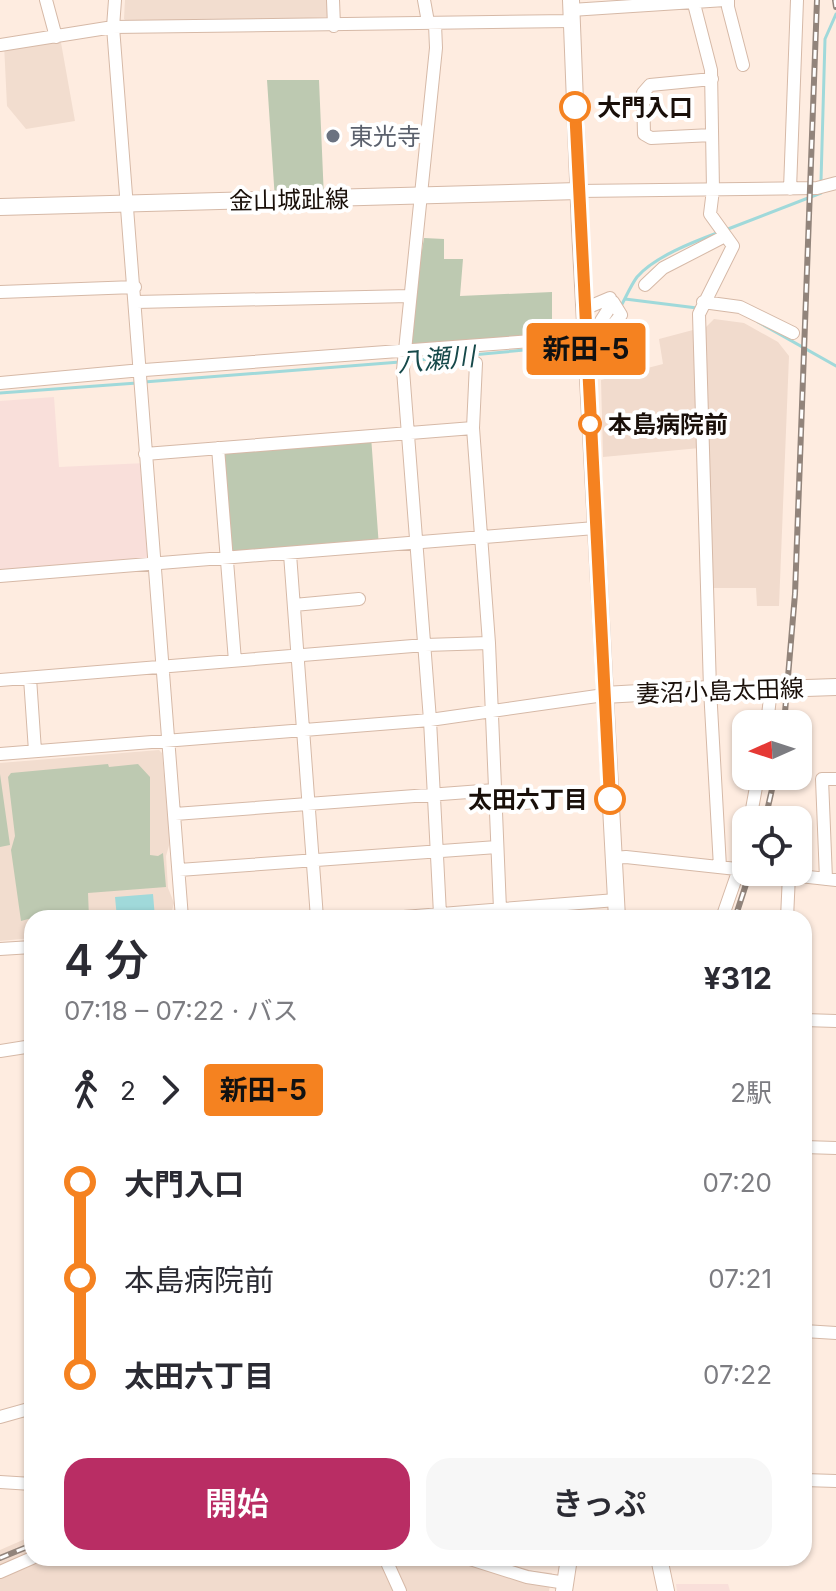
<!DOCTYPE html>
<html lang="ja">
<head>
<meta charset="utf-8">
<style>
	:root { --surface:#fff; --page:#f7f7f7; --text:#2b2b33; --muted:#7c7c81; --accent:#b92d64 }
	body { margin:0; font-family:Inter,"Noto Sans JP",sans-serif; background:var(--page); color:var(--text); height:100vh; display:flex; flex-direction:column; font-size:30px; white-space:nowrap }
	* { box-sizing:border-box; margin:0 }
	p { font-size:26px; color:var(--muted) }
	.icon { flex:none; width:44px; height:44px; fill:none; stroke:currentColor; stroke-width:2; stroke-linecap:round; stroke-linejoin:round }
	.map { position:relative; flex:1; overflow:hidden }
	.details { position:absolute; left:24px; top:910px; width:788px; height:656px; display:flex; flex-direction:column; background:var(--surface); border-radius:24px; box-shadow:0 2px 6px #0004 }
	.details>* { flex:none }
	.badge { padding:0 16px; border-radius:6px; font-size:28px; line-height:52px }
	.needle { width:52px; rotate:267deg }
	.tools { position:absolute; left:732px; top:710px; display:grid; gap:16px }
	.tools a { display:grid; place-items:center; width:80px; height:80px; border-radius:16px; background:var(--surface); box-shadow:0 2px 6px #0004; font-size:40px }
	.map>.badge { position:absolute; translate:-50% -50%; box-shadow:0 0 0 4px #fff }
	.legs { display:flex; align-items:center; gap:12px; height:88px; padding:0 40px; font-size:26px }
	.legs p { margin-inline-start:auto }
	.head { display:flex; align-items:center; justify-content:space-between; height:136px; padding:0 40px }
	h1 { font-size:44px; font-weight:600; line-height:60px }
	.cta { display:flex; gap:16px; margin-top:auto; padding:16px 40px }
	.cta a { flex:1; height:92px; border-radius:24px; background:var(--accent); color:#fff; font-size:32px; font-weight:600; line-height:92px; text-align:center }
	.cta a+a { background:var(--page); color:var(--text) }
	ul { padding:0 40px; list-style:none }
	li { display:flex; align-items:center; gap:28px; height:96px; font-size:30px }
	li i { display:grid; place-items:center; width:12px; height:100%; margin:0 10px; background:currentColor }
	li i::after { content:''; width:20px; height:20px; margin:-10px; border:6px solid; border-radius:50%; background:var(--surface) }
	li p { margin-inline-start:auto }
	li:first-child i { background:linear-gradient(#0000 50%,currentColor 0) }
	li:last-child i { background:linear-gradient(currentColor 50%,#0000 0) }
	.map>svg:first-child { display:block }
</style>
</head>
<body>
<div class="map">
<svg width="836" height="1591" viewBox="0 0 836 1591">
	<rect width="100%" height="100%" fill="#feece0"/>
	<path fill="#f9dfda" d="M54,397L59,467L146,463L156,564L0,576V401Z
		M676,1584H728L730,1591H677Z"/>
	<path fill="#f1dbcd" d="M714,319L744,323L778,342L789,356L779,606H757L756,588H710L703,330Z
		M693,330L700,448L603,457L601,380L663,364L659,339Z
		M32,1536V1553L0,1567V1550Z
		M43,1558H490L533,1571L552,1573L549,1591H0V1576Z"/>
	<path fill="#f2ddcf" d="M125,0H330L331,15L325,19L126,21L124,19Z
		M60,37L75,121L26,129L7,106L4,44Z
		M159,750L162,753L170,842L166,856L168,888L174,903L170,918H32V938L0,941V763Z"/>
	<path fill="#bdc9b1" d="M267,80H319L324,199L275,200Z
		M424,238L444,239V259H463L460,296L552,292V335L406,347Z
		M371,436L379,547L227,559L218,448Z
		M108,764L109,767L138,764L150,777V855L158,856L163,853L166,887L88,893L89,918H32L21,921L11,850L15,836L8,777L11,773Z
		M0,774L10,845L0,847Z"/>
	<path fill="#a0d9da" d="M153,894L155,918H117L115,897Z"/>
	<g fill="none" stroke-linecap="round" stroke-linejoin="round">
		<path stroke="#a0d9da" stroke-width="3" d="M821,181L825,39L836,14
			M728,229L821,193
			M625,299L697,308
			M621,306C626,297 631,285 637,277C654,257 693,242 717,233
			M758,322L836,366
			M407,361L579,345
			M144,382L400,362
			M0,393L137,383"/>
		<g stroke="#d6b9a7" stroke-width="14">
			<path id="minor" d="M46,0L56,37
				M115,0L113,27L182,918
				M333,0L334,26
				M424,0L428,22
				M693,0L711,70L713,190L710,214L733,246L699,314L710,689L720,867
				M728,0V7L743,65
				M571,10L725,0
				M435,24L436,48L403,370L430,720L440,914
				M0,45L113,27L571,21
				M712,79L650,85L643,93L644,134L651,138L712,135
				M790,189L797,0
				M578,191L817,188L836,183
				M645,285L663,268L725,236
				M0,292L135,287
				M136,302L410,296
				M613,302L621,315L602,338L601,321Z
				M703,302L740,307L793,333
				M584,309L610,298
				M476,363L473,428L489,643L500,909
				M0,383L131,371L586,337
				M218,448L235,661
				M145,454L473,428
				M290,554L317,918
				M0,576L595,528
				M294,605L359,599
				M30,678L35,751
				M0,680L425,645L489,643
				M767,724L771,689
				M0,754L430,720L604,695
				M496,806L544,801
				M175,814L495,790
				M750,820L758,776
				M613,858L626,857L746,870
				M179,870L497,847
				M764,872L836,880
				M826,879L822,779H836
				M391,918L616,900
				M722,918L739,869L746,837
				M787,918L789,875
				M0,949L32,947
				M804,1020L836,1021
				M0,1051L32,1046
				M804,1147L836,1148
				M804,1331L836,1333
				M0,1417L32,1408
				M804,1480L836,1481
				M0,1482L32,1484
				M385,1558L400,1591
				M467,1558L527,1577L566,1583
				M0,1572L32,1558"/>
		</g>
		<g stroke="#d6b9a7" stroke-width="18">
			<path id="major" d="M571,0L580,230L617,918
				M0,207L578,191
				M604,695L710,689L716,691L836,687
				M659,1558L666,1591
				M564,1591L569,1558"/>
		</g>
		<use href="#minor" stroke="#fff" stroke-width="12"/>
		<use href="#major" stroke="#fff" stroke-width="16"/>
		<g stroke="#92847b" stroke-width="6">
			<path id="rail" d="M835,0L836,7
				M784,724L795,594L817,0
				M765,820L775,776
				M735,918L750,872
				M0,1558L32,1545"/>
		</g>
		<use href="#rail" stroke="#fff" stroke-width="3" stroke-dasharray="9" stroke-linecap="butt"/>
	</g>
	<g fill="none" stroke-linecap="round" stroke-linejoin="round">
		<g stroke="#fff" stroke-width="18">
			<path id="line-1" d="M575,107L610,799"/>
		</g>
		<use href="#line-1" stroke="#f58220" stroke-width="12"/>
	</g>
	<g fill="#fff" stroke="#f58220" stroke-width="4">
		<circle cx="575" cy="107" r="14"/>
		<circle cx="590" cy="424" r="10"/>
		<circle cx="610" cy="799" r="14"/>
	</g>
	<circle fill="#6b7280" stroke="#fff" stroke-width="3" cx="333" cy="136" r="8"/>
	<g text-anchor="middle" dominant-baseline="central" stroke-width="8" stroke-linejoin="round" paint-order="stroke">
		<g font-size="24" font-weight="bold" fill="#190f09" stroke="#fff" text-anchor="start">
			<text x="597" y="107">大門入口</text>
			<text x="608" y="424">本島病院前</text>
			<text x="588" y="799" text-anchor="end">太田六丁目</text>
		</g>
		<g font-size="24" fill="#5b616d" stroke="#fff" text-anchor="start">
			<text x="349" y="136">東光寺</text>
		</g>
		<g font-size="24" fill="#190f09" stroke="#fff">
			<text transform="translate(289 200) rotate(-1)">金山城趾線</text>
			<text transform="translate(720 691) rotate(-2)">妻沼小島太田線</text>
		</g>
		<g font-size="26" font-style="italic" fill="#16494a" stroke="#fff">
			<text transform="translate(436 359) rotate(-5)">八瀬川</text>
		</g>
	</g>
</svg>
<div class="tools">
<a><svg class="needle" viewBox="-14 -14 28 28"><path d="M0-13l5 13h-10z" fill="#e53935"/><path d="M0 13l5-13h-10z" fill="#7c7c81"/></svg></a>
<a><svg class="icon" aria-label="locate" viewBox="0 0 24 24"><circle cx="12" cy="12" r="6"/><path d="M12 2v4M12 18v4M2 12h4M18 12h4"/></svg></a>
</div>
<b class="badge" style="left:586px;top:349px;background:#f58220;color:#111">新田-5</b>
<section class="details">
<div class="head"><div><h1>4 分</h1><p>07:18 – 07:22 · バス</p></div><b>¥312</b></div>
<div class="legs"><svg class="icon" aria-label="walk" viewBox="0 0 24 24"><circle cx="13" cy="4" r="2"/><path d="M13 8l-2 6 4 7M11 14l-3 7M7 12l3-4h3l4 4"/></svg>2<svg class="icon" aria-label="forward" viewBox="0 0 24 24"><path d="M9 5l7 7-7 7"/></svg><b class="badge" style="background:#f58220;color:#111">新田-5</b><p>2駅</p></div>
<ul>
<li><i style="color:#f58220"></i><b>大門入口</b><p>07:20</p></li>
<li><i style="color:#f58220"></i><span>本島病院前</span><p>07:21</p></li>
<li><i style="color:#f58220"></i><b>太田六丁目</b><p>07:22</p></li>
</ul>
<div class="cta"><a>開始</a><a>きっぷ</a></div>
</section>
</div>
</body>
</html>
